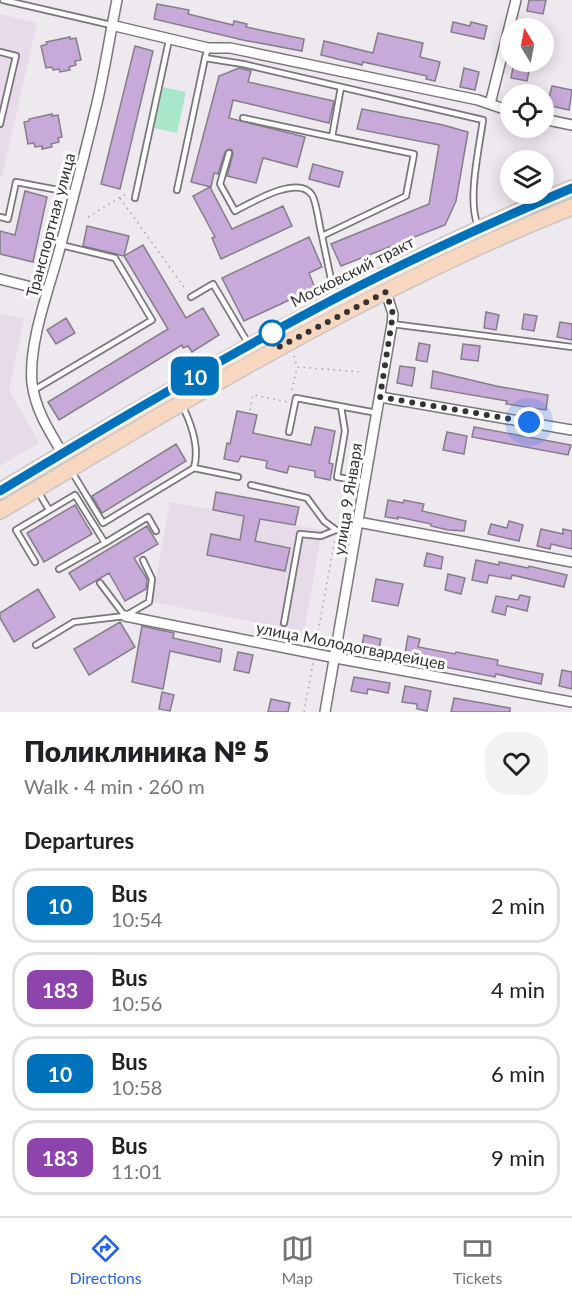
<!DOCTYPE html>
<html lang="en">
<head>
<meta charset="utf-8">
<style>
	:root { --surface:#fff; --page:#f2f2f2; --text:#202124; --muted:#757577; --line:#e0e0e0; --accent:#2563eb }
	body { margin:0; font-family:Lato,sans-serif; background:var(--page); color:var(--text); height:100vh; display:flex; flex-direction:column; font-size:22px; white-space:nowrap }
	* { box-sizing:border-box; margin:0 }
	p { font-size:20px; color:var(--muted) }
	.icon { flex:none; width:33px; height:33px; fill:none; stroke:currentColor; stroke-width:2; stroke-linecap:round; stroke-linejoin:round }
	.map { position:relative; height:712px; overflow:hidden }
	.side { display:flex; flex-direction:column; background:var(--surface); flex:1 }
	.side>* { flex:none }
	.badge { padding:0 12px; border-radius:9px; font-size:21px; line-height:39px }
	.needle { width:39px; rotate:350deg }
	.controls { position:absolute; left:500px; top:18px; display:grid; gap:12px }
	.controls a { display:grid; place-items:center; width:54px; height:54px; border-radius:50%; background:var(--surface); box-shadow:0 3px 15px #0003; font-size:30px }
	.you { position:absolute; width:30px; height:30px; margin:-15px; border:4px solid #fff; border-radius:50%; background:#1a73e8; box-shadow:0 0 0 9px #1a73e833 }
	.map>.badge { position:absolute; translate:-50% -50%; box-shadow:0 0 0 3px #fff }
	h2 { padding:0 24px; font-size:22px; line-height:54px }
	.round { display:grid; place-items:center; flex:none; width:63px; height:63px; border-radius:24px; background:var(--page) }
	.headline { display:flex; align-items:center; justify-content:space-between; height:102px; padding:0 24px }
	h1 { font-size:28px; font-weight:800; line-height:45px }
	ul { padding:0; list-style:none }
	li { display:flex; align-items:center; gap:18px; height:75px; margin:0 12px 9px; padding:0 12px; border:3px solid var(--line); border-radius:24px }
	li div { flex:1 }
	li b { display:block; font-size:22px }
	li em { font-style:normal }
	li .badge { min-width:66px; font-weight:700; text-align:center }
	.dock { display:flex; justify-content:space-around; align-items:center; height:84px; border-top:2px solid var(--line); background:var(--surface); font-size:16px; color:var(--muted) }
	.dock a { display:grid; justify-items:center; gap:3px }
	.dock .on { color:var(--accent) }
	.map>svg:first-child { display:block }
</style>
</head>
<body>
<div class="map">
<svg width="572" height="712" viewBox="0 0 572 712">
	<rect width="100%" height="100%" fill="#eee8ef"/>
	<path fill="#e8dbe9" d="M0,14L37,23L2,177H0Z
		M0,313L24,319L9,390L39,443L0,466Z
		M170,502L322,530L304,632L152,602Z"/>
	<path fill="#a8e7ca" d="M163,87L186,92L177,133L154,128Z"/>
	<path fill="#c7a9da" stroke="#847f87" stroke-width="1.5" d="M529,0H546L543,14L527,11Z
		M157,4L189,10L188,14L233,25L234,21L247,24L246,27L304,39L302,51L243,40L154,19Z
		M453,22L470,26L471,22L487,26L484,39L451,32Z
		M378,33L423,43L420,57L440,62L435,81L426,79L427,76L363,62L362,65L321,55L324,41L373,53Z
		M70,37V39L76,38L81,60L75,61L76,65L69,67L70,70L60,72L59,69L53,70L52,67L46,68L41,46L47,44L46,42Z
		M135,46L153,51L120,189L101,184Z
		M514,62H531L527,81L511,78Z
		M239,68L251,71L248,82L334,101L329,123L233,100L229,118L305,137L297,167L263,158L256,183L227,176L233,154L232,150L229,149L225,152L218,174L214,173L211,187L191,182L219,76Z
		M464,68L479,72L475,90L460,87Z
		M552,86L572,90L569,110L547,105Z
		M362,109L443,125L468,132L456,201L445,225L341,266L331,244L429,204L439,145L357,129Z
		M52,114V116L58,115L62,137L58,138L59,142L51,144L52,147L42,149V146L35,147L34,143L28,144L24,122L29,121V119Z
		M313,164L343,172L339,187L309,179Z
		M210,187L232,229L283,206L292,226L221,259L212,238L215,237L193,196Z
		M25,191L47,197L33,262L0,254V231L15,235Z
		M87,226L129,236L124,256L83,246Z
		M309,237L322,267L309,273L315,288L244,321L222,278Z
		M143,245L186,318L203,308L219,335L192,352L188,346L183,348L182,345L59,420L48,402L168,329L124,256Z
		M486,312L499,315L496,330L484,328Z
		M524,314L537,316L534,331L522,329Z
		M66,318L75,333L56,344L47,330Z
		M560,322L572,324V340L557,337Z
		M419,343L430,345L427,362L416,360Z
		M463,344L480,346L478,361L461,359Z
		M400,366L415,368L412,386L397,383Z
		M433,371L496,386L548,395L546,410L506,404L507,401L431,388Z
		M237,411L257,415L253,433L311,445L315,427L335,431L329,463L333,464L330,480L315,477V471L289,466L287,473L266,468L267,461L241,456L238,462L224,459L227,443L230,444Z
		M474,427L571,445L568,455L472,437Z
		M447,432L467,436L464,454L443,450Z
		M176,444L186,461L102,513L92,496Z
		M216,492L299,507L295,525L260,519L255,541L290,548L285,571L207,555L211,534L240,540L244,516L213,510Z
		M388,500L403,503L404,500L424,504L422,511L466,521L464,531L448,530L431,526V524L398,517V519L385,517Z
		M75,505L92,534L44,562L27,533Z
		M509,521L523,525L519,541L488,534L491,524L507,528Z
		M147,526L158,544L134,558L147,579L146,589L125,601L109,573L80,590L69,573Z
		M541,529L563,534V529L572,531V549L551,544L550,549L537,546Z
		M427,553L443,557L441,569L424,566Z
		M476,560L499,565V562L528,568L529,566L567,575L564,587L512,575L511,579L489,575L487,583L472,580Z
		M448,574L465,578L461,594L445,590Z
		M376,579L403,584L398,606L372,601Z
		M38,589L55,617L14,642L0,618V613Z
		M520,595L530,597L527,611L507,606L505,615L492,612L496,596L518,600Z
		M120,622L135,647L89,675L74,649Z
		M142,626L174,633L173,638L222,649L220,662L170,651L163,689L132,682Z
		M364,635L381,639L378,654L361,650Z
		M408,636L420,639L418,647L455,654L456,652L498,660L497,665L543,674L541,684L496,674L495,677L404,659Z
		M238,652L253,655L249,673L234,670Z
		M562,670L572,672V689L559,686Z
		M354,677L390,683L388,693L368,689L367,694L351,691Z
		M405,686L431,691L427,711L417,709V704L402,702Z
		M162,692L174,695L170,711L159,709Z
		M454,698L510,708V712H451Z
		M271,699L290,703L288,712H268Z"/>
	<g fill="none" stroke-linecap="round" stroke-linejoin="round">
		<g stroke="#7a757b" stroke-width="8">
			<path id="service" d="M3,0L111,25
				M208,48L205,58L243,64L483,120C479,149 467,201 478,226
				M0,52L16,56L0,124
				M243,118L332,137L341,87
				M332,137L414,154L406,196L322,236L332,284L336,295
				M229,153L220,184L235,211C251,203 298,174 312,195C317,203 319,226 322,236
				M177,190L205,58
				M135,198L169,40
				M0,217L8,219L16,182L74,193
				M191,297L213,284L248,343
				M392,324L572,347
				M34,390L152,320L115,258L61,245
				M341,407L345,431L337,477L365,482
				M289,432L296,398L377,413
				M194,468L238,477
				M72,472L103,523L194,468C200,447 191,423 182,405
				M251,485L307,498L324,521L336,530
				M38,491L49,510
				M105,543L148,517L156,531
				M35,562L16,530L75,495L105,543L59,569
				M100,583L125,616
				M284,623L300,534L321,536L336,530L357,532
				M36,645L74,622L125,616L149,602L152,579L143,560"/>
		</g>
		<g stroke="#7a757b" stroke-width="12">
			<path id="minor" d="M111,25L208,48H230L478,100L510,111
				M490,104L516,0
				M543,119L572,125
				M0,279L47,291
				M380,397L572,430
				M63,454C49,431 35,409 32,383C28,340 52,282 62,240C74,195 86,149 97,103C105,69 110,34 117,0
				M358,522L572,562
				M125,616L336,658L572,702
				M325,712L392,324L393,314L386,292"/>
		</g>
		<g stroke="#c7c6c7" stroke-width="18">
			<path id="primary" d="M0,491C186,380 372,271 572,188
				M0,511C185,400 371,287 572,207"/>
		</g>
		<path stroke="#a7a3a8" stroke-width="1.5" stroke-dasharray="1.5 4.5" stroke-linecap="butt" d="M120,198L186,290
			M88,217L124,195L128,196
			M294,356L297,367L362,372
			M292,390L297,367
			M250,410L253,395L288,402
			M316,643L335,539
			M304,712L313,663"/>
		<use href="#service" stroke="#fff" stroke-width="4.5"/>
		<use href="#minor" stroke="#fff" stroke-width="9"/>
		<use href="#primary" stroke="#f8d7c1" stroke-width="15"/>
	</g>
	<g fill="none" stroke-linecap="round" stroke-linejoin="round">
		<g stroke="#fff" stroke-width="14">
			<path id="line" d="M0,491C110,424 222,358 336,298C413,258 492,222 572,188"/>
		</g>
		<use href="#line" stroke="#0072bc" stroke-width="9"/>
		<path stroke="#363336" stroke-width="6" stroke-dasharray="0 10.8" d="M272,333L275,349L386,292L393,314L380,397L529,422"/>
	</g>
	<circle fill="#fff" stroke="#0072bc" stroke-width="3" cx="272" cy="333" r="12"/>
	<g text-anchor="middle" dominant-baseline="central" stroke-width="6" stroke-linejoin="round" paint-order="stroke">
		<g font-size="16" fill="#363336" stroke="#fff">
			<text transform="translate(50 225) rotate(-75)">Транспортная улица</text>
			<text transform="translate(352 271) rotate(-27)">Московский тракт</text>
			<text transform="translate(347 499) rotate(-81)">улица 9 Января</text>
			<text transform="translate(351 645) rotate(11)">улица Молодогвардейцев</text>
		</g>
	</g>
</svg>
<div class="controls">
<a><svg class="needle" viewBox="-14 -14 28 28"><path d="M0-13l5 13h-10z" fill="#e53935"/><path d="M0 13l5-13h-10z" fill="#757577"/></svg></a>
<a><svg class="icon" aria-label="locate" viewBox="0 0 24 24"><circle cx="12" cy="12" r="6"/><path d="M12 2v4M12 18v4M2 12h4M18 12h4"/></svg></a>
<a><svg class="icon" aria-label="layers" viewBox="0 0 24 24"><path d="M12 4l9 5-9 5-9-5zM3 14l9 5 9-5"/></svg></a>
</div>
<div class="you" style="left:529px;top:422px"></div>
<b class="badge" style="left:195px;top:376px;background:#0072bc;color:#fff">10</b>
</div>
<section class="side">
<div class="headline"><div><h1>Поликлиника № 5</h1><p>Walk · 4 min · 260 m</p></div><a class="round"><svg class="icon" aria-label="heart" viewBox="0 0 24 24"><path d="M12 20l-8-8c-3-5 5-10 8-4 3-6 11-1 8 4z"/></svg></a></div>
<h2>Departures</h2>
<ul>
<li><span class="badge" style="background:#0072bc;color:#fff">10</span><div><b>Bus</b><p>10:54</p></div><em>2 min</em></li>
<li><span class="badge" style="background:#8e44ad;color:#fff">183</span><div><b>Bus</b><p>10:56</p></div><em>4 min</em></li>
<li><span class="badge" style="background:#0072bc;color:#fff">10</span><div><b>Bus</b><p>10:58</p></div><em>6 min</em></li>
<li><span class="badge" style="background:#8e44ad;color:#fff">183</span><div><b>Bus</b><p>11:01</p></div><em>9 min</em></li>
</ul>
</section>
<nav class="dock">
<a class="on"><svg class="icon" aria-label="directions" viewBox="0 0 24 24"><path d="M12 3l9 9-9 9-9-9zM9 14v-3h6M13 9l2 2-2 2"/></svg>Directions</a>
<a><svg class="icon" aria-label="map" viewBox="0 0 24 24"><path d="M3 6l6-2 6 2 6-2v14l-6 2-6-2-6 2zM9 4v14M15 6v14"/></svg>Map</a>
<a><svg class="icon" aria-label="tickets" viewBox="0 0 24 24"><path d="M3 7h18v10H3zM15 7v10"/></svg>Tickets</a>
</nav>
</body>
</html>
